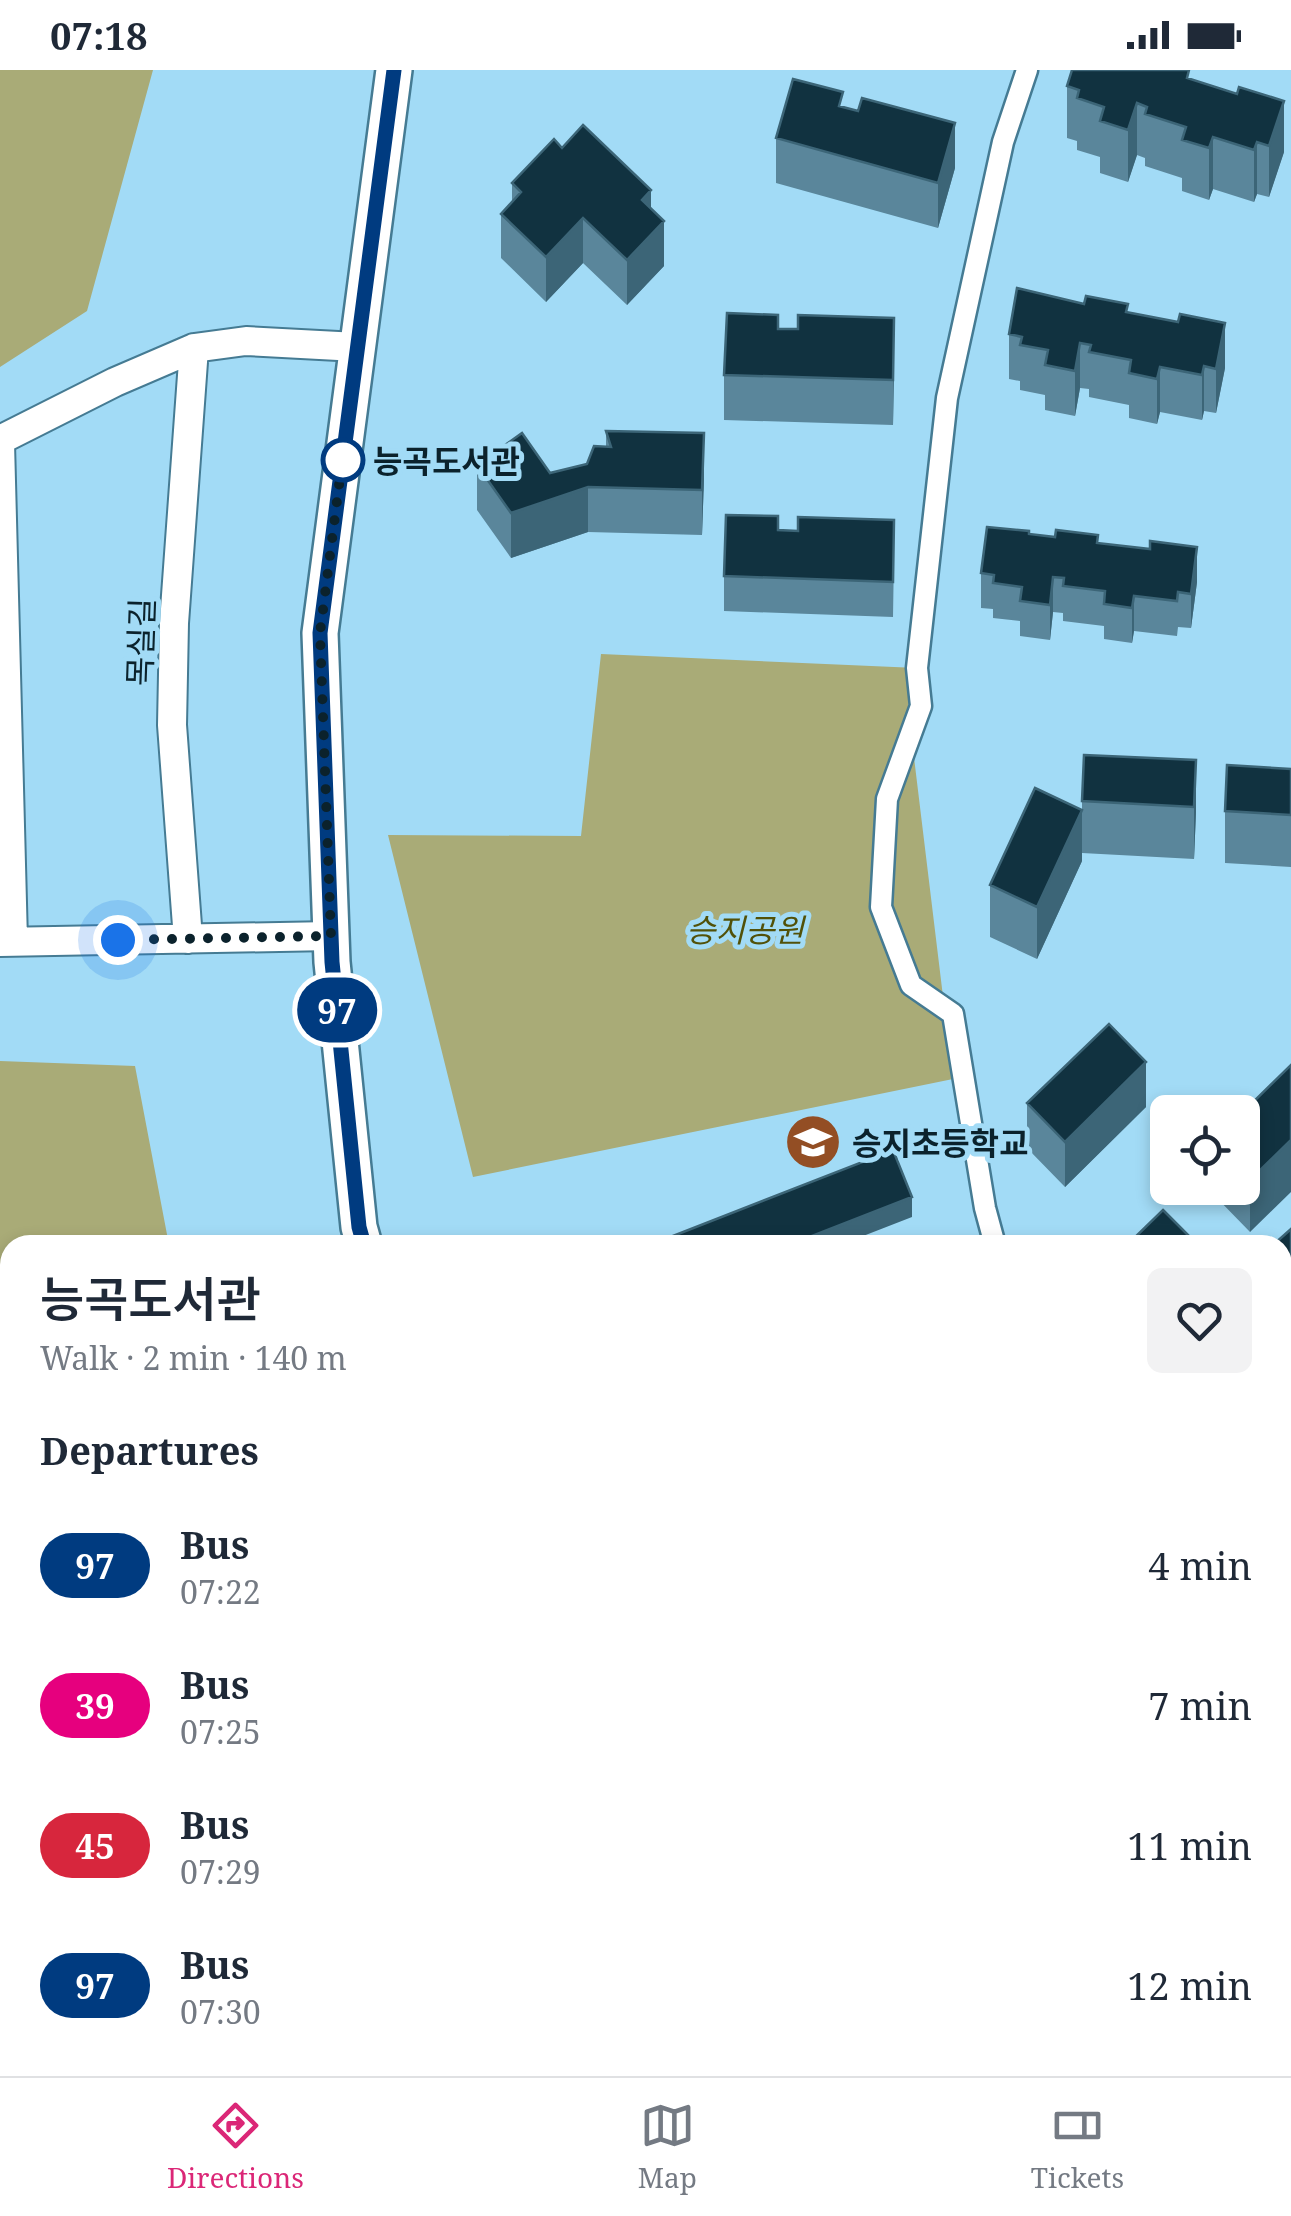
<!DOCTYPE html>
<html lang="en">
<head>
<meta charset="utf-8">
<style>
	:root { --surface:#fff; --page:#f2f2f3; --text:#1f2937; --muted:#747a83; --line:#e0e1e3; --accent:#db2777 }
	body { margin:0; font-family:"Noto Serif","Noto Sans KR",serif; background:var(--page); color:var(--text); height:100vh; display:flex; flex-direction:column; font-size:38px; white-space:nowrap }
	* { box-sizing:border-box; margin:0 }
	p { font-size:32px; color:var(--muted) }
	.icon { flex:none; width:55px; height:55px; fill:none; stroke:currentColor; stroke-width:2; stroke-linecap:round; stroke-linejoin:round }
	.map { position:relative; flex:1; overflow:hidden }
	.drawer { position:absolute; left:0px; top:1165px; width:1292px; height:842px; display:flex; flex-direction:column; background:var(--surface); border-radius:30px 30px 0 0; box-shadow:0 5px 15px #0003 }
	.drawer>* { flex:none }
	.badge { padding:0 20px; border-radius:32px; font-size:35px; line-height:65px }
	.tools { position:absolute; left:1150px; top:1025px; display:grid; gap:20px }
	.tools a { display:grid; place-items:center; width:110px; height:110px; border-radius:15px; background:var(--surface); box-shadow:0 5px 15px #0003; font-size:50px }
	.you { position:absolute; width:50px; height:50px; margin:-25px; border:8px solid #fff; border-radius:50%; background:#1a73e8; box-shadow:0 0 0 15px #1a73e833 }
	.map>.badge { position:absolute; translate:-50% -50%; box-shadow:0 0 0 5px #fff }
	h2 { padding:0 40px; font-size:38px; line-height:90px }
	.round { display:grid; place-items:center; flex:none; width:105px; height:105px; border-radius:15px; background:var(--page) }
	.overview { display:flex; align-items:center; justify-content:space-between; height:170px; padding:0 40px }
	h1 { font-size:48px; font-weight:600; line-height:75px }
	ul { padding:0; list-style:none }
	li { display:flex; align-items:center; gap:30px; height:140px; padding:0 40px }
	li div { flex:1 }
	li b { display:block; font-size:38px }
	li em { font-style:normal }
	li .badge { min-width:110px; font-weight:700; text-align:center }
	.status { display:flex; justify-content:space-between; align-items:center; height:70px; padding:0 50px; background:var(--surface); direction:ltr }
	.status svg { height:28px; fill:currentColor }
	.tab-bar { display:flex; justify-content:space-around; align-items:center; height:140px; border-top:2px solid var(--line); background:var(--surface); font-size:28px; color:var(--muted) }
	.tab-bar a { display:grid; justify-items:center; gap:5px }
	.tab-bar .selected { color:var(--accent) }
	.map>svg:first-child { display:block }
</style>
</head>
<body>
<div class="status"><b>07:18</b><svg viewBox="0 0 49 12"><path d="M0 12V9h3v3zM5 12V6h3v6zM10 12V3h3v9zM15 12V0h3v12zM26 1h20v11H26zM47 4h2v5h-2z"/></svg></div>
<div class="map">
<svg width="1291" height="2006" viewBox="0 0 1291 2006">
	<rect width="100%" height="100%" fill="#a2dbf6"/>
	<path fill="#a9ab77" d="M0,0H153L87,241L0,297Z
		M601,584L917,598L908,638L953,1009L473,1107L388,765L581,766Z
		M0,991L135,996L169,1175H10V1998H210L206,2006H0Z
		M362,1998H649L652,2006H356Z"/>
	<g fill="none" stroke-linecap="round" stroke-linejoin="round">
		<g stroke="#457b93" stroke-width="25">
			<path id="pedestrian" d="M995,1175L985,1138L953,944L911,915L881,837L887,729L921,636L917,598L947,328L1003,72L1027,0"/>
		</g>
		<g stroke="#457b93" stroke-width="32">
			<path id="minor" d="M0,370L115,312L194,278L246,271L357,277
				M0,373L13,871
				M188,869L172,655L174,553L194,278
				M0,872L331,866"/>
		</g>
		<g stroke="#457b93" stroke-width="40">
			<path id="tertiary" d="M364,1175L359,1157L332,892L320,563L394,0
				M1282,1478L1291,1474
				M700,1998L703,2006"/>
		</g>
		<use href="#pedestrian" stroke="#fff" stroke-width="20"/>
		<use href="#minor" stroke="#fff" stroke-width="28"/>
		<use href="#tertiary" stroke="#fff" stroke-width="35"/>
	</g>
	<path fill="#5a869b" d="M1189,9L1284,82L1269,127L1257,124L1254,132L1213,119L1209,130L1182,121V108L1145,96V88L1137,85L1128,112L1100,103V87L1077,80V71L1067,68V16Z
		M843,37L858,41L955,98L938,158L776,113V68Z
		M512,113L651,139L664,196L627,235L583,193L546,232L501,188V144L512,132Z
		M1084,234L1128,242L1225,298L1216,343L1204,341L1202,350L1160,342L1157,354L1129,348V335L1089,327V319L1080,318L1075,346L1045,340V325L1020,320V311L1009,309V264Z
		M778,259L894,293L893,355L724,350V305Z
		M606,361L704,408L702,465L588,462L511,488L477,440V395L550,403L587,394L606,377Z
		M778,460L894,484L893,547L724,541V506Z
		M1029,464L1098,473L1197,512L1191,558L1178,557L1177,566L1134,561L1132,573L1104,569V556L1063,551V543L1053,542L1050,570L1020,566V551L993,548V539L981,538V503Z
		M1196,690V742L1194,789L1082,783V731Z
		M1291,699V797L1225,793V741Z
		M1082,791L1037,889L990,867V815Z
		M1291,995L1250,1162L1213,1124V1118H1242V1043Z
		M1027,1033L1146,1037L1065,1117L1027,1078Z
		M1291,1159V1260L1282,1251V1175Z"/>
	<path fill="#3c6577" d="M1284,31V82L1269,127V76Z
		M1137,33V85L1128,112V60Z
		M955,53V98L938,158V113Z
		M1213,67V119L1209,130V78Z
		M1257,72V124L1254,132V80Z
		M651,120V165L664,151V196L627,235V190L642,130Z
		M583,148V193L546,232V187Z
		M894,248V293L893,355V310Z
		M1225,253V298L1216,343V299Z
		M1080,273V318L1075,346V301Z
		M1204,296V341L1202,350V305Z
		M1160,297V342L1157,354V309Z
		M704,363V408L702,465V420Z
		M588,417V462L511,488V443Z
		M1197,477V512L1191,558V524Z
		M1053,507V542L1050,570V535Z
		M1134,526V561L1132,573V538Z
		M1196,690V742L1194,789V737Z
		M1082,740V791L1037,889V837Z
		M1146,992V1037L1065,1117V1072Z
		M1291,1070V1122L1250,1162V1110Z
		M912,1127V1147L840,1175H789Z"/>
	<path fill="#113240" stroke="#3c6577" stroke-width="2.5" d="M1072,0H1189L1187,8L1237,24L1239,17L1284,31L1269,76L1257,72L1254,80L1213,67L1209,78L1182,70L1186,57L1145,44L1147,37L1137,33L1128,60L1100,51L1104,37L1077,28L1079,20L1067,16Z
		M793,9L843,22L839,36L858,41L862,28L955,53L938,113L776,68Z
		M583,55L651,120L642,130L664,151L627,190L583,148L546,187L501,144L521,122L512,113L554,69L562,78Z
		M1017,218L1084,234L1086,226L1128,234L1126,242L1178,252L1180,244L1225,253L1216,299L1204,296L1202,305L1160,297L1157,309L1129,303L1131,290L1089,282L1091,275L1080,273L1075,301L1045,295L1048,280L1020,275L1022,267L1009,264Z
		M727,243L778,245V259H798V245L894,248L893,310L724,305Z
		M606,361L704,363L702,420L588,417L511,443L477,395L522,363L550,403L587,394L594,376L611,377Z
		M726,445L778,446V460L798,461V447L894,450L893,512L724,506Z
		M987,457L1029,461V464L1055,467L1056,460L1098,465L1097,473L1150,479V471L1197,477L1191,524L1178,522L1177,531L1134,526L1132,538L1104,534L1105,521L1063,516L1064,508L1053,507L1050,535L1020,531L1022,517L993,513L994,505L981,503Z
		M1084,685L1196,690L1194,737L1082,731Z
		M1227,695L1291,699V745L1225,741Z
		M1035,718L1082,740L1037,837L990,815Z
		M1109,954L1146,992L1065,1072L1027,1033Z
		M1291,995V1070L1250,1110L1242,1102V1043Z
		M893,1080L912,1127L789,1175H650Z
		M1163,1140L1198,1175H1127Z
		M1291,1159V1209L1282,1199V1175H1273Z
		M889,1998H1041L1044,2006H864Z"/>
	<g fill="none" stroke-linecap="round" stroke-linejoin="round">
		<g stroke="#fff" stroke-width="22">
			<path id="line" d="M364,1175L359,1157L332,892L320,563L394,0"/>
		</g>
		<use href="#line" stroke="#003b80" stroke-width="15"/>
		<path stroke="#0b222c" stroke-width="10" stroke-dasharray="0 18" d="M118,870L331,866L320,563L343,384V390"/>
	</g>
	<defs>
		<g id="school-disc" transform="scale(2.875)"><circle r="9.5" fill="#934e24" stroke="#a2dbf6"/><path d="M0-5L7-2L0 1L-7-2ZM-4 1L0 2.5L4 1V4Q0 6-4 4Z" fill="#fff"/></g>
	</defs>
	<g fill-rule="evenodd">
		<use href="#school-disc" x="813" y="1072"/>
	</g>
	<circle fill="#fff" stroke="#003b80" stroke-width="5" cx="343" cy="390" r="20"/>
	<g text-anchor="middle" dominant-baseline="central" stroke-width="10" stroke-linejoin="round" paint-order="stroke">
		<g font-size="32" font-weight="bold" fill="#0b222c" stroke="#a2dbf6" text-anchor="start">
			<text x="373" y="390">능곡도서관</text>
		</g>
		<g font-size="32" fill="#0b222c" stroke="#a2dbf6">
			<text transform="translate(140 572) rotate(-88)">목실길</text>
		</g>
		<g font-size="32" font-style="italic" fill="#515109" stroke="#a2dbf6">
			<text x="745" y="859">승지공원</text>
		</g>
		<g font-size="32" font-weight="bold" fill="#0b222c" stroke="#a2dbf6" text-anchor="start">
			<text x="852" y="1072">승지초등학교</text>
		</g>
	</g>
</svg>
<div class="tools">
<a><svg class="icon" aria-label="locate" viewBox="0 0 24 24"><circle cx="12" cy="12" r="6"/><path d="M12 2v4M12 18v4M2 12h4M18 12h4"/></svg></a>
</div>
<div class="you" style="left:118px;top:870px"></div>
<b class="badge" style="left:337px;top:940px;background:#003b80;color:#fff">97</b>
<section class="drawer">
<div class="overview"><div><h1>능곡도서관</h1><p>Walk · 2 min · 140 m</p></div><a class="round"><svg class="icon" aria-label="heart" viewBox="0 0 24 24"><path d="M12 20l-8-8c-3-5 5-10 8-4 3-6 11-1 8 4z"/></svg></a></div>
<h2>Departures</h2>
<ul>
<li><span class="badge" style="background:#003b80;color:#fff">97</span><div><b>Bus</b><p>07:22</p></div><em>4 min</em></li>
<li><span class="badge" style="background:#e6007e;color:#fff">39</span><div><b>Bus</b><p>07:25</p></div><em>7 min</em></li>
<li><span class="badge" style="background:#d7263d;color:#fff">45</span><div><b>Bus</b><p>07:29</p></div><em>11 min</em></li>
<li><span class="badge" style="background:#003b80;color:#fff">97</span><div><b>Bus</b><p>07:30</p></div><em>12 min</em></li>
</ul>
</section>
</div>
<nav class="tab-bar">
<a class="selected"><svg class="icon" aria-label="directions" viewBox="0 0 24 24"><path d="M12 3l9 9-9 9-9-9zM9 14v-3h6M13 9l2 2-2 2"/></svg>Directions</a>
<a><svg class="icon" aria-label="map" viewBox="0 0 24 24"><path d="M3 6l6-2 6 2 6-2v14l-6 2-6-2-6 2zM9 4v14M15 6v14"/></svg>Map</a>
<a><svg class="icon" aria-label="tickets" viewBox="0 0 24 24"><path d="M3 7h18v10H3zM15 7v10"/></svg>Tickets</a>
</nav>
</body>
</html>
